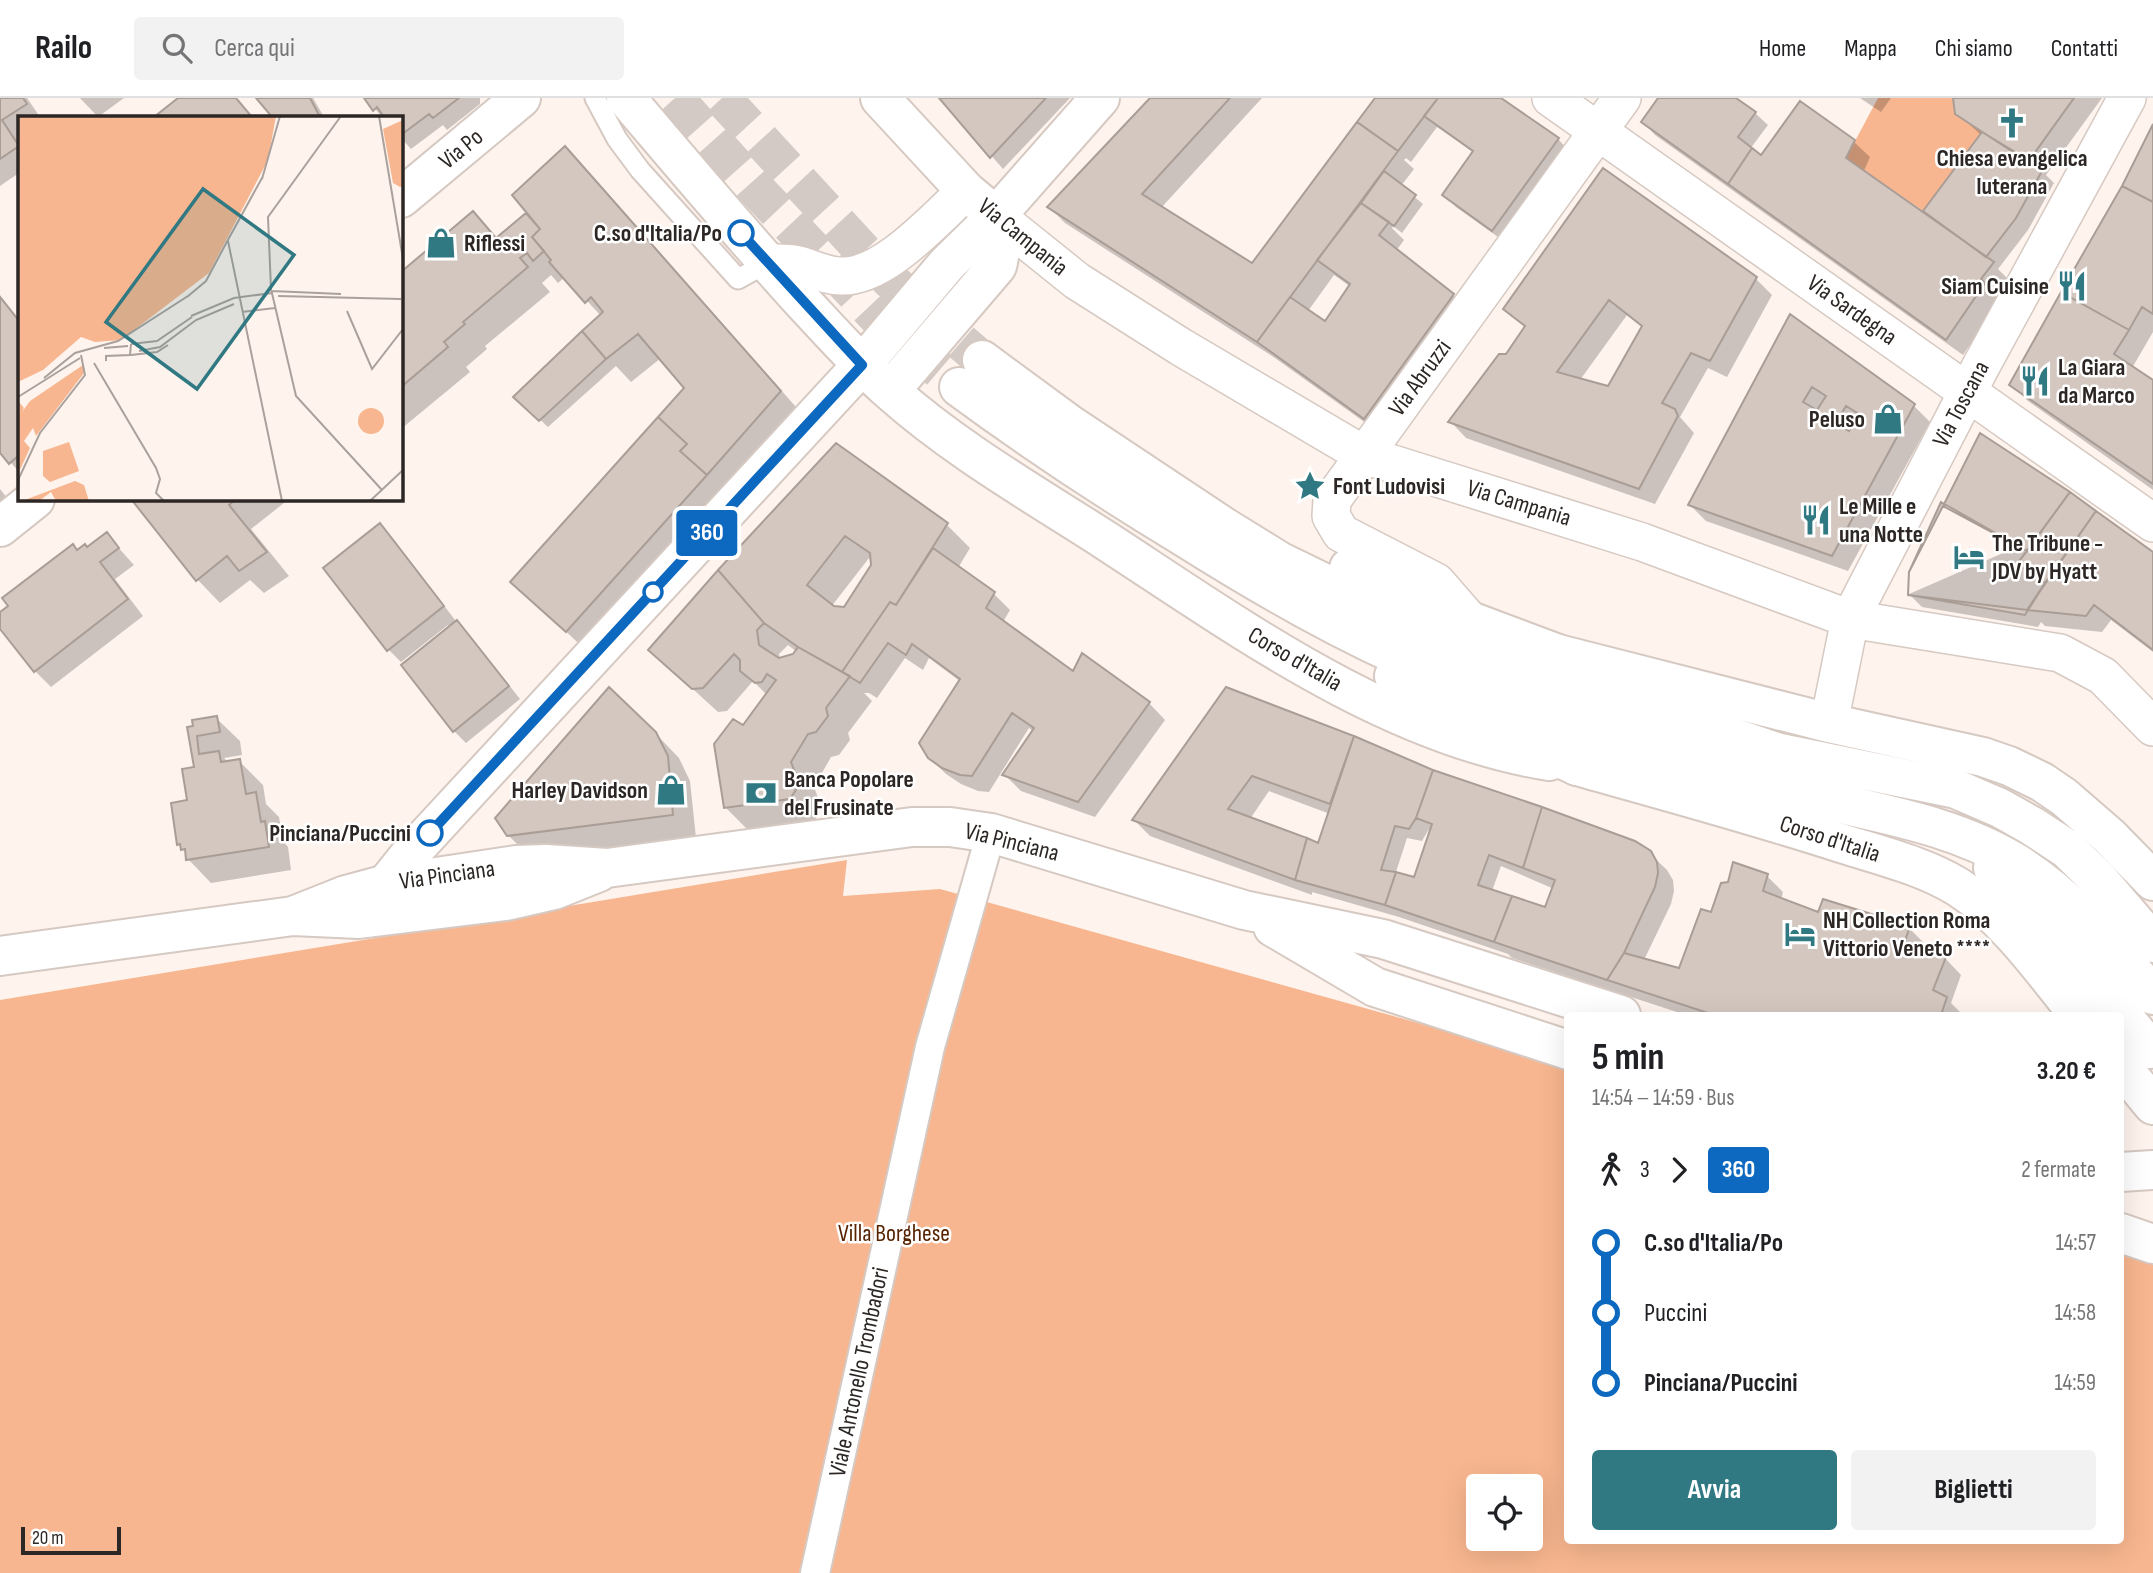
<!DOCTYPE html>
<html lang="it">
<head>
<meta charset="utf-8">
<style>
	:root { --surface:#fff; --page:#f2f2f2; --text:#202124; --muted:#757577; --line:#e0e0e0; --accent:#317982 }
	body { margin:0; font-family:"Sofia Sans Condensed",sans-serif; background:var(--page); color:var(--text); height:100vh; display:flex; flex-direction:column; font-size:26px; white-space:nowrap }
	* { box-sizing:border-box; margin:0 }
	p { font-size:23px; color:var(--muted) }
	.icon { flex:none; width:38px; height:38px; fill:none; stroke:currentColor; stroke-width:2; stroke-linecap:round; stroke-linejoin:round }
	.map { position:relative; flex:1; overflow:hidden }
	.side { position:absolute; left:1564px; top:914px; width:560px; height:532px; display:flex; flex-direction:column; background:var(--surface); border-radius:7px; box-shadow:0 7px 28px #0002 }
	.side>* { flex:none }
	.badge { padding:0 14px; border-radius:5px; font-size:24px; line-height:46px }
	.tools { position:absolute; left:1466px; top:1376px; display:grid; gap:14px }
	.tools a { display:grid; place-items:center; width:77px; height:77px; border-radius:7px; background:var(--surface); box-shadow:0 7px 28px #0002; font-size:35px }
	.scale { position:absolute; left:21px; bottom:18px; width:100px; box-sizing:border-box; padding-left:7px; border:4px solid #2c2724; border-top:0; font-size:19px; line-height:24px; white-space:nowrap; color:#2c2724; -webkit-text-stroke:5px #fff; paint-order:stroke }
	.map>.badge { position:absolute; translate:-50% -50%; box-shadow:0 0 0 4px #fff }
	.legs { display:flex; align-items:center; gap:10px; height:77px; padding:0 28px; font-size:23px }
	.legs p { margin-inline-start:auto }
	.overview { display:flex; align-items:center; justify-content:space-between; height:119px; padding:0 28px }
	h1 { font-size:38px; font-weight:700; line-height:52px }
	.cta { display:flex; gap:14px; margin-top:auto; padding:14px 28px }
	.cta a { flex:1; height:80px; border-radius:7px; background:var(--accent); color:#fff; font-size:28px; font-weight:700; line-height:80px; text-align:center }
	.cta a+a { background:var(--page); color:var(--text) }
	ul { padding:0 28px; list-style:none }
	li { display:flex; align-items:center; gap:24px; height:70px; font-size:26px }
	li i { display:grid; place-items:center; width:10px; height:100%; margin:0 9px; background:currentColor }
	li i::after { content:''; width:18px; height:18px; margin:-9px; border:5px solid; border-radius:50%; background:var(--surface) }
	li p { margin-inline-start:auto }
	li:first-child i { background:linear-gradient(#0000 50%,currentColor 0) }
	li:last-child i { background:linear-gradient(currentColor 50%,#0000 0) }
	header { display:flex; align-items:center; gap:42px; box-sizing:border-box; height:98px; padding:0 35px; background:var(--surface); border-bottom:2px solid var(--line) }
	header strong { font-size:33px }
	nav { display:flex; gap:38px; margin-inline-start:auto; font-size:24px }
	.search { width:490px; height:63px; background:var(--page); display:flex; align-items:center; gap:18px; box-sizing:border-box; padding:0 24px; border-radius:7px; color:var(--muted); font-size:26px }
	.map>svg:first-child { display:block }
</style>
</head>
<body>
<header>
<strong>Railo</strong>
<div class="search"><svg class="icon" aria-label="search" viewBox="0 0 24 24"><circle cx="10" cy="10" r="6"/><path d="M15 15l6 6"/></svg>Cerca qui</div>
<nav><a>Home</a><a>Mappa</a><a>Chi siamo</a><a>Contatti</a></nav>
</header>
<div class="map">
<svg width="2153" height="1475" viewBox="0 0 2153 1475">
	<rect width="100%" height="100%" fill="#fef3ed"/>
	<path fill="#f7b68f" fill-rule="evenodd" d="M1878,0H1953L1956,16L1982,34L1923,113L1846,60Z
		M847,762L843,798L940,791L1568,967V1442H2121V1147L2153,1159V1475H0V902ZM1479,1388H1531V1440H1479Z"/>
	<path fill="#0003" fill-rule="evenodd" d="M0,0H27L40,19H19V38L17,39L19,43V75L0,88Z
		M80,0H124L98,19Z
		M181,0H235L252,19H157Z
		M259,0H313L324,19H274Z
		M366,0H480V6L447,32L443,27L411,51L401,40V19H382Z
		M941,0H1070L1003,71Z
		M1151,0H1262L1161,110L1253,168L1378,0H1499L1558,41L1570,54L1505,144L1456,109L1444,96L1474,55L1437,29L1411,64L1406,60L1404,62L1414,71L1401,88L1423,106L1402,135L1393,128L1392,130L1404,142L1396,153L1453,197L1469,214L1381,336L1275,260L1065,125L1049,109ZM1334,177L1351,189L1325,225L1308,213Z
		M1661,0H1733L1755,15L1768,27L1750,51L1762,59L1853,43L1870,59L1863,75L1935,123L1926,113L1981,37L1957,15L1955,0H2102L2046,77L2054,85L2028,132L1998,171L2009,182L1996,198L2000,202L1963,257L1655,37L1643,24Z
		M1860,0H1891L1881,14Z
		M2153,30V234L2132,270L2153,284V392L2028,303L2011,287L2123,88Z
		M565,51L589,74L803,317L590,556L513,484L687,290L661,260L631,284L616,268L548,329L516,299L601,218L565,179L558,185L551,177L542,185L550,194L485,248L487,251L466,269L470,274L401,331V176L473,115L498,141L529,115Z
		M1756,181L1772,197L1727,279L1708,270L1680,319L1694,335L1655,406L1466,340L1450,323L1507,258L1526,230L1505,211ZM1627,217L1643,230L1609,290L1580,282Z
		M0,197L19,221V374L0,352Z
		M1791,219L1914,308L1930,324L1848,473L1706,423L1690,407Z
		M836,347L947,427L970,450L958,470L993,495L1010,512L1003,524L1074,576L1149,605L1165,622L1095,719L1021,693L1005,677L1034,634L1029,630L989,694L978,693L961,686L946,676L929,659L961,584L929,560L923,572L905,560L877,600L869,595H864L872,603L848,635L850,642L839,657L831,659L814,689L820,705V714L814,724L749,733L725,709L743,629L767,597L753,583L727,613L718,614L650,552ZM869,460L873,467L845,511L831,509ZM788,547L797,554L794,557L780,561L779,556Z
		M0,391L11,405L0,414Z
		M133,401H289L251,431L289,478L264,495L250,482L220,505L197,481Z
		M2095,415L2153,456V554L2111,522L2102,534L2045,528L2041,524L2038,529L1922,509L1909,496Z
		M380,427L392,439L455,522L469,536L520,601L466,645L454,633L450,530L448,527L401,564L389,552L325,470Z
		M107,437L134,467L115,481L143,518L51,589L35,573L0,528V516L78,454L88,451Z
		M216,620L240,643L242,657L224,660L229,665L239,663L263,687L266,706L279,719L283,743L288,749L291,772L211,785L188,761L187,755L179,746L196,670L189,630Z
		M655,635L679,660L690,683L696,740L532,761L508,737Z
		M1353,640L1432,673L1649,755L1667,772L1673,782L1674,793L1671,806L1644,862L1680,872L1712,816L1767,778L1783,794L1781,802L1819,816L1909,830L1925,846L1923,852L1945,860L1961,877L1951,905L1963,917H1686L1512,860L1508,856L1399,819L1312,794V797L1150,738L1134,722ZM1269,693L1330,716L1319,748L1250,721ZM1429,731L1432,733L1415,781L1395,777L1407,740L1422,743ZM1501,768L1554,791L1546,811L1492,793Z"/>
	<path fill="#d4c7c0" stroke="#a99d96" stroke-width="2" fill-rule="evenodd" d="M0,0H23L27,6L2,22L19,48L0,61Z
		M178,0H236L252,19H154Z
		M256,0H310L320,19H272Z
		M364,0H459L433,20L429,16L401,37V19H384L377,9L373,13Z
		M939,0H1046L990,60Z
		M1150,0H1230L1142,96L1252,165L1357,24L1398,53L1257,244L1047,109Z
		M1375,0H1438L1398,53L1357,24Z
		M1438,0H1501L1559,40L1492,133L1442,97L1473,53L1424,18Z
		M1658,0H1736L1756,14L1738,39L1752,50L1728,86L1641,24Z
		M1953,0H2074L2028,64L1955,16Z
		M1800,3L1855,42L1846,60L1994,164L1981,181L1985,185L1946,242L1728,86L1752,50L1761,57Z
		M2153,26V104L2122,88Z
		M1982,34L2043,71L2016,120L1986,159L1923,113Z
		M565,48L781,293L707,377L680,353L687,346L658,319L684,290L638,236L606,261L582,233L603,214L591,199L585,205L549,164L551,162L532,139L540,131L512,97Z
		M1603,70L1757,179L1710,263L1691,255L1662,305L1675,311L1678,318L1639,391L1448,324L1499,256H1506L1525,228L1503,211ZM1609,202L1642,228L1608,288L1557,274Z
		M1384,73L1416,97L1394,128L1361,105Z
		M2122,88L2153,104V216L2142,209L2129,232L2061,194Z
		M1361,105L1389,124L1379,137L1454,196L1364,321L1257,244L1290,199L1325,223L1350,186L1317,162Z
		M473,113L496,140L526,115L540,131L532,139L544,153L533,163L527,155L520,160L528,169L463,224L465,226L444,244L448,249L401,289V174Z
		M2061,194L2129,232L2114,256L2153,282V386L2009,287Z
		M0,199L19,223V357L9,366L0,355Z
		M1790,216L1915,306L1832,458L1688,407ZM1812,289L1826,298L1817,312L1803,304ZM1846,308L1859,316L1849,333L1836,325Z
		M582,233L606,261L539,323L513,299Z
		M658,319L687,346L680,353L707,377L566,534L510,484Z
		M1980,335L2070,394L2027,453L1943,408Z
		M836,345L948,425L896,507L890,504L842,574L798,549L764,525L718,472ZM845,438L870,455L871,467L844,509L834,508L807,487Z
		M2070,394L2096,413L2045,485L2017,466Z
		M131,401H236L229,407L267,454L239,473L227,458L196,483Z
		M1941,404L2027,453L2017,466L2045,485L2025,517L1908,497L1909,474Z
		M1943,408L2027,453L2017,466L2045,485L2027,512L1908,497L1909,474Z
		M2096,413L2153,454V552L2094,507L2086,518L2027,512Z
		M380,425L444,508L387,553L323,470Z
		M107,434L119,450L100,464L128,501L34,574L0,531V514L8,508L2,500L73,446L77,452L85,446L87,449Z
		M933,450L995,494L986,510L1073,573L1082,555L1150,604L1078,704L1002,677L1034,630L1012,615L972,678L960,677L942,670L928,660L919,645L960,581L912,546L906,557L888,545L860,585L842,574L890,504L896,507Z
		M718,472L764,525L757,532L759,547L779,560L793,556L798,549L850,578L826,610L828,618L816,634L808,636L791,664L797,680V690L790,701L724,710L714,646L733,621L743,627L776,582L767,576L762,584L755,585L740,573V562L734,556L703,590L692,591L648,552Z
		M457,522L509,588L453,634L401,567Z
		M609,589L656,634L668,658L673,717L507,738L495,720Z
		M1226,589L1354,638L1330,706L1252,678L1228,711L1307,740L1295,782L1132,722Z
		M217,618L220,634L197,638L199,656L219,653L221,664L240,661L246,696L256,694L261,724L265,723L269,749L186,762L185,751L181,752L180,746L177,747L171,705L187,702L182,671L194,669L187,629L193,628L192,622Z
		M1354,638L1433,672L1416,720L1409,731L1395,728L1381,772L1396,774L1385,807L1295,782L1307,740L1318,745Z
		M1433,672L1542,709L1523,770L1489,757L1478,787L1512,798L1494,844L1385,807L1396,774L1414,779L1432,726L1416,720Z
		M1542,709L1635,743L1651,753L1657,764L1658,775L1655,789L1624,855L1607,882L1494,844L1512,798L1545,809L1555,782L1523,770Z
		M1733,764L1768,776L1763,793L1818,814L1823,801L1910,828L1905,843L1946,859L1933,892L1947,899L1941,917H1714L1607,882L1624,855L1679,870L1701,811L1711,814L1721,785L1728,784Z"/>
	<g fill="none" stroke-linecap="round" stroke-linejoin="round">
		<path stroke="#d4cac5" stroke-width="38" stroke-dasharray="38 19" stroke-linecap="butt" d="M675,0L758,93L879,221L959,289
			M722,0L891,183L982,262"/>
		<g stroke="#d6c9c2" stroke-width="23">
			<path id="service" d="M595,0L617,41L640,72L738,181L767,165"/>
		</g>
		<g stroke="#d6c9c2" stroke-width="32">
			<path id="pedestrian" d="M815,1475L930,949L991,735"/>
		</g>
		<g stroke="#d6c9c2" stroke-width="40">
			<path id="minor" d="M1551,0L2153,425
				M996,118L1077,183L1181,249L1364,357L1642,444L1850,521L2060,555L2103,578L2153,629
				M767,165C778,165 790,164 799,167C813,171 826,178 841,178C884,180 936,120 966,93
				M1470,523L1436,484L1341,435L1331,418L1332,402L1622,0
				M1829,625L1850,521L1981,268L2127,0"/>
		</g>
		<g stroke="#d6c9c2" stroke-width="42">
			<path id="tertiary" d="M626,0C684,68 741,136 801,202C830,233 858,265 890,293C955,351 1032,395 1105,442C1240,530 1387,637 1549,663
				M880,0L966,93L996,118
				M401,100L521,0
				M890,293L997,168C1002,150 1000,136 996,118
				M0,429L35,401
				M1470,523L1558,556L1829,625L1983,659L2009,668L2042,684L2064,699L2109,738L2153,783
				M371,805L411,755L862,267L947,166L996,118L1100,0"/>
		</g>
		<g stroke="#d6c9c2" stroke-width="42">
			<path id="secondary" d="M1577,668C1666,693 1755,717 1844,746C1882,758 1924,768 1958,789C2007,820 2043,873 2079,917
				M293,818L346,797L383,787L516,767L546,766L607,770L912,729H950L991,735L1244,812L1383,841L1621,917
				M1273,829L1375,889L1568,952
				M0,858L293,818L359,821L506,803L554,792L599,774
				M2121,968L2153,1007
				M2121,1074L2153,1072
				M2121,1135L2153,1146"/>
		</g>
		<g stroke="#d6c9c2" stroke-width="42">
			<path id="primary" d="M982,262L1069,326L1224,429L1279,463L1445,544L1590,600L1726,637L1776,654L1956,691L2000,710L2032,728L2067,751L2099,782L2153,845
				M959,289C1031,342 1105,391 1181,437C1262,488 1345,536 1433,573C1548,622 1669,659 1789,693C1865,714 1948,723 2016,765C2071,799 2111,849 2153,897
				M1349,470L1470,523
				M1558,556L1632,592
				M1394,578L1450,610L1577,668
				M1993,770L2056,837L2150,951"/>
		</g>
		<use href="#service" stroke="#fff" stroke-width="19"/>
		<use href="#pedestrian" stroke="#fff" stroke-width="28"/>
		<use href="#minor" stroke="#fff" stroke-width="37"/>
		<use href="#tertiary" stroke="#fff" stroke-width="38"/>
		<use href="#secondary" stroke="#fff" stroke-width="38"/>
		<use href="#primary" stroke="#fff" stroke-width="38"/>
	</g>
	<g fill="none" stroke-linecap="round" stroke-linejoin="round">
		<g stroke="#fff" stroke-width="16">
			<path id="line-1" d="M430,735L862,267L741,135"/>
		</g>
		<use href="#line-1" stroke="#0c69bf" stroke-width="10"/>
	</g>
	<defs>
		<g id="church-bare" transform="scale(2.415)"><path d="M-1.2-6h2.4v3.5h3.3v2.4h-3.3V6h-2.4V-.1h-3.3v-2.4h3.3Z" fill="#317982" stroke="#fff" stroke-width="2.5" paint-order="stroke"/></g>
		<g id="shop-bare" transform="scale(2.415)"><path d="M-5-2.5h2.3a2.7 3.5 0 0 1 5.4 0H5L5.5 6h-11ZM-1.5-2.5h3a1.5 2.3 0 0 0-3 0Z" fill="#317982" stroke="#fff" stroke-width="2.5" paint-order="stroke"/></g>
		<g id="restaurant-bare" transform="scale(2.415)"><path d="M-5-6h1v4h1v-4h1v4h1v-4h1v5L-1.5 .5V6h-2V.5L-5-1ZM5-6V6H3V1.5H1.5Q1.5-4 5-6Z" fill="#317982" stroke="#fff" stroke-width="2.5" paint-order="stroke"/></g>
		<g id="sight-bare" transform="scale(2.415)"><path d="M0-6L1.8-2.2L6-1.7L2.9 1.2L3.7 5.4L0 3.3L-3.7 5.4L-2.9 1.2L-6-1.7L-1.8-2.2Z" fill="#317982" stroke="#fff" stroke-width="2.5" paint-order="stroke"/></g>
		<g id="hotel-bare" transform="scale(2.415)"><path d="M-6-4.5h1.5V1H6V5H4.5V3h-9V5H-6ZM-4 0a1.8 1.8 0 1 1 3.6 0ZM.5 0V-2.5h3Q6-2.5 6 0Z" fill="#317982" stroke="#fff" stroke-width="2.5" paint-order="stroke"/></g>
		<g id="bank-bare" transform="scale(2.415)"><path d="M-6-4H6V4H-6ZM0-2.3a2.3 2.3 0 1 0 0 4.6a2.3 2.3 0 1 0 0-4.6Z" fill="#317982" stroke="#fff" stroke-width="2.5" paint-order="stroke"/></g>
	</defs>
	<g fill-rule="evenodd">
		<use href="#church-bare" x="2012" y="25"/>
		<use href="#shop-bare" x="441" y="145"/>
		<use href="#restaurant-bare" x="2072" y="188"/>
		<use href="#restaurant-bare" x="2035" y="283"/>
		<use href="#shop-bare" x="1888" y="321"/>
		<use href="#sight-bare" x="1310" y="388"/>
		<use href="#restaurant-bare" x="1816" y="422"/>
		<use href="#hotel-bare" x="1969" y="459"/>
		<use href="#shop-bare" x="671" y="692"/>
		<use href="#bank-bare" x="761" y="695"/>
		<use href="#hotel-bare" x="1800" y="836"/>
	</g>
	<g fill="#fff" stroke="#0c69bf" stroke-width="3.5">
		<circle cx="741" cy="135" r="12"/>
		<circle cx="653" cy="494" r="9"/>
		<circle cx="430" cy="735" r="12"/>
	</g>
	<g text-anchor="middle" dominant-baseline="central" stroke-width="5" stroke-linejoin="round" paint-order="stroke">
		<g font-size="24" fill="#2c2724" stroke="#fff">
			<text transform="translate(461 51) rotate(-39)">Via Po</text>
			<text transform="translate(1023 139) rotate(39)">Via Campania</text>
			<text transform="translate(1852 212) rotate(35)">Via Sardegna</text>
			<text transform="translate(1420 280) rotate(-54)">Via Abruzzi</text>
			<text transform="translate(1961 306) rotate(-62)">Via Toscana</text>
			<text transform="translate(1519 405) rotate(17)">Via Campania</text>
			<text transform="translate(1295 561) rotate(30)">Corso d'Italia</text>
			<text transform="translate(1830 741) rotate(18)">Corso d'Italia</text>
			<text transform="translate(1012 744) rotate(14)">Via Pinciana</text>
			<text transform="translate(447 777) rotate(-8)">Via Pinciana</text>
			<text transform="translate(859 1274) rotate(-78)">Viale Antonello Trombadori</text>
		</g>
		<g font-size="24" font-weight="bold" fill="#2c2724" stroke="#fff" text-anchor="start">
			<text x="2012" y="60" text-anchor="middle">Chiesa evangelica<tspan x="2012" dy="28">luterana</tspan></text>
			<text x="464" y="145">Riflessi</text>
			<text x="2049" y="188" text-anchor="end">Siam Cuisine</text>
			<text x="2058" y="269">La Giara<tspan x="2058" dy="28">da Marco</tspan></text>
			<text x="1865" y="321" text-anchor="end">Peluso</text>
			<text x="1333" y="388">Font Ludovisi</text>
			<text x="1839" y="408">Le Mille e<tspan x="1839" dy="28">una Notte</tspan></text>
			<text x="1992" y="445">The Tribune -<tspan x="1992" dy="28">JDV by Hyatt</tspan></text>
			<text x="784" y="681">Banca Popolare<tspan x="784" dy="28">del Frusinate</tspan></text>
			<text x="648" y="692" text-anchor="end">Harley Davidson</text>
			<text x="1823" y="822">NH Collection Roma<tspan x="1823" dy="28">Vittorio Veneto ****</tspan></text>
		</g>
		<g font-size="24" font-weight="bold" fill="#2c2724" stroke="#fff" text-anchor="end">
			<text x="722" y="135">C.so d'Italia/Po</text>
			<text x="411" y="735">Pinciana/Puccini</text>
		</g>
		<g font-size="24" fill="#562400" stroke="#fff">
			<text x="894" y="1135">Villa Borghese</text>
		</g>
	</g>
	<g transform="translate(18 18)">
		<rect width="385" height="385" fill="#fef3ed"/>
		<path d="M0,0H258L250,44L191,157L103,224L77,226L63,221L25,254L0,266ZM385,4V70L382,71L375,67L365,13ZM65,249L66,257L18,320L15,312L6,325L12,332L0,358V285L6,292L4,296L12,285ZM340 305a13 13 0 1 1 26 0a13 13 0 1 1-26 0ZM51,326L61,355L32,366L25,360V335ZM57,365L66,369L71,385H38L33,376L21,385H4Z" fill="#f7b68f"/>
		<path fill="none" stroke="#aaa19d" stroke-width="2" d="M323,0L250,101L253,173L278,280L364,374M361,0L385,143M244,63L262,0M211,122L244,62M210,125L264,385M254,175L323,178M260,180L383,183M169,181L188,165L212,120M329,195L354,253L385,213M224,196L257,192M173,200L216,182L254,177M113,228L139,225L174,201M86,232L110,230M121,235L142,231L178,204L216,188M113,239L139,236L150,229M88,245V240L112,239L113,228M76,247L138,352L142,363L138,377L146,385M26,262L57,237L100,225L170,180M0,281L62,242M0,385L1,362L22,317L67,259L63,239M352,385L385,354"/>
		<path fill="#317982" fill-opacity="0.15" stroke="#317982" stroke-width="3.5" d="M185,73L276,139L179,273L88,206Z"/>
		<rect width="385" height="385" fill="none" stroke="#2c2724" stroke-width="3.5"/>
	</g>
</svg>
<div class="tools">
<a><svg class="icon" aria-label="locate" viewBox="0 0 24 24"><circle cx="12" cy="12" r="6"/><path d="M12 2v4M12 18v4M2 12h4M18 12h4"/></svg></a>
</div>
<div class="scale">20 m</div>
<b class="badge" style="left:707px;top:435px;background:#0c69bf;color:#fff">360</b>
<section class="side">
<div class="overview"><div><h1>5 min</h1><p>14:54 – 14:59 · Bus</p></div><b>3.20 €</b></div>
<div class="legs"><svg class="icon" aria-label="walk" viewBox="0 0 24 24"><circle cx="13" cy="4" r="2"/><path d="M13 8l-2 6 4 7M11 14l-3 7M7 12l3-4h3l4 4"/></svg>3<svg class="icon" aria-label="forward" viewBox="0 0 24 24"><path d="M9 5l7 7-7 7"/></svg><b class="badge" style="background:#0c69bf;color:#fff">360</b><p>2 fermate</p></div>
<ul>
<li><i style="color:#0c69bf"></i><b>C.so d'Italia/Po</b><p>14:57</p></li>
<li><i style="color:#0c69bf"></i><span>Puccini</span><p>14:58</p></li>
<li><i style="color:#0c69bf"></i><b>Pinciana/Puccini</b><p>14:59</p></li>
</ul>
<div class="cta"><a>Avvia</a><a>Biglietti</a></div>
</section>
</div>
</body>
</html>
